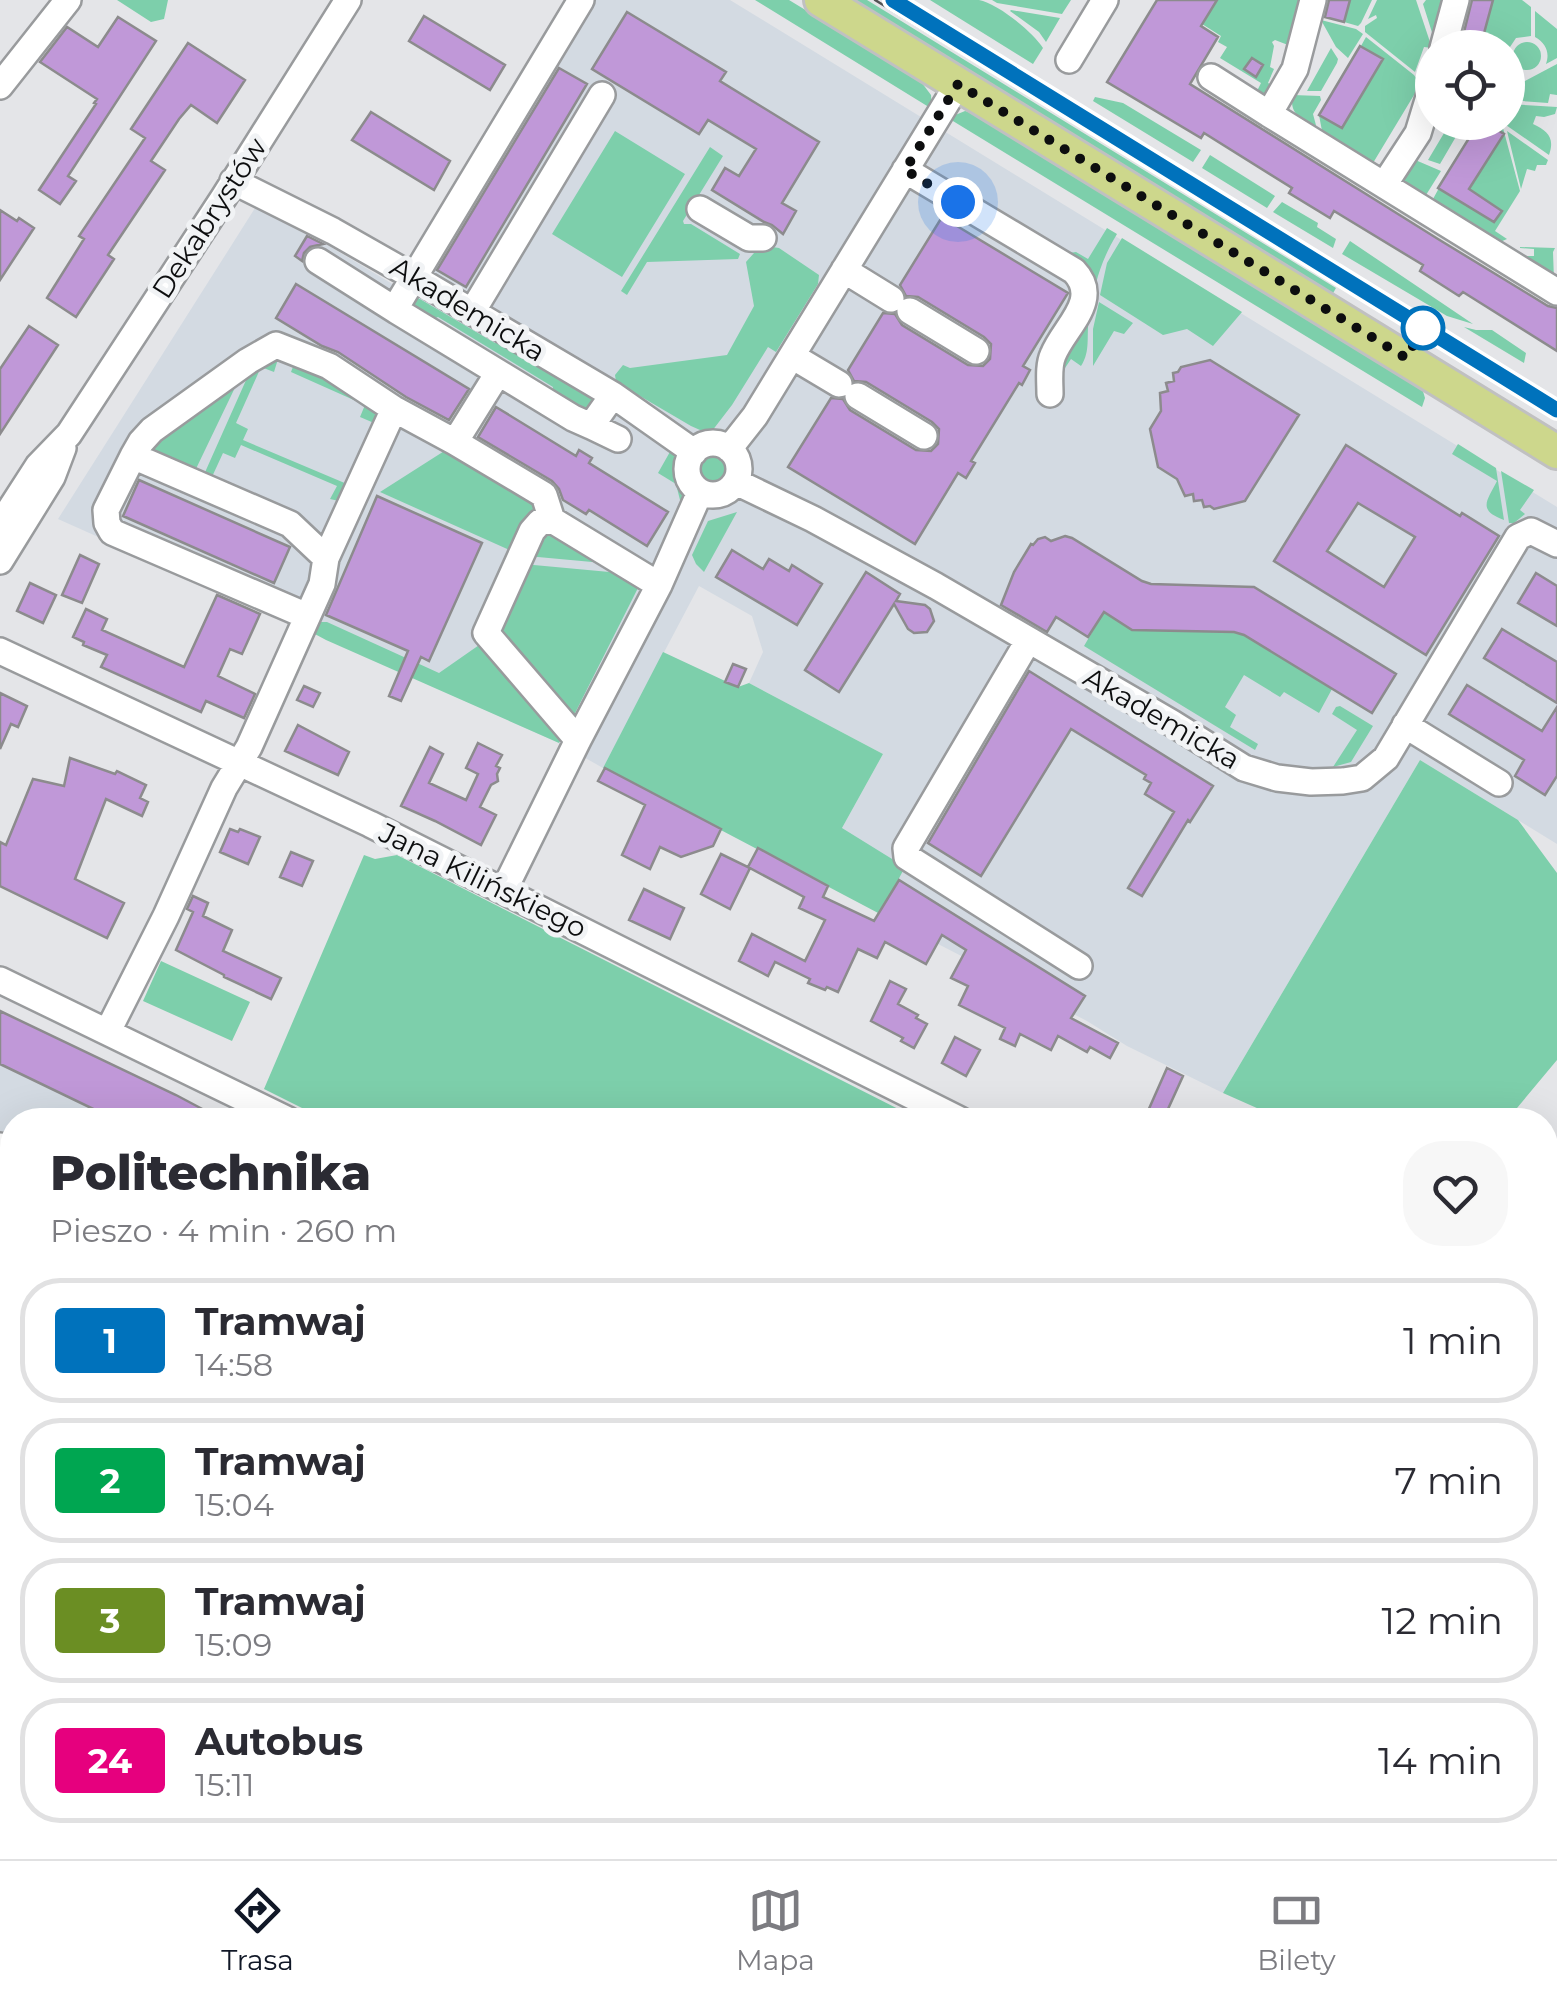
<!DOCTYPE html>
<html lang="pl">
<head>
<meta charset="utf-8">
<style>
	:root { --surface:#fff; --page:#f7f7f7; --text:#2b2b33; --muted:#7c7c81; --line:#e1e1e2; --accent:#111827 }
	body { margin:0; font-family:Montserrat,sans-serif; background:var(--page); color:var(--text); height:100vh; display:flex; flex-direction:column; font-size:38px; white-space:nowrap }
	* { box-sizing:border-box; margin:0 }
	p { font-size:32px; color:var(--muted) }
	.icon { flex:none; width:55px; height:55px; fill:none; stroke:currentColor; stroke-width:2; stroke-linecap:round; stroke-linejoin:round }
	.map { position:relative; flex:1; overflow:hidden }
	.panel { position:absolute; left:0px; top:1108px; width:1558px; height:752px; display:flex; flex-direction:column; background:var(--surface); border-radius:40px 40px 0 0; box-shadow:0 10px 40px #0002 }
	.panel>* { flex:none }
	.badge { padding:0 20px; border-radius:8px; font-size:35px; line-height:65px }
	.fabs { position:absolute; left:1415px; top:30px; display:grid; gap:20px }
	.fabs a { display:grid; place-items:center; width:110px; height:110px; border-radius:50%; background:var(--surface); box-shadow:0 10px 40px #0002; font-size:50px }
	.you { position:absolute; width:50px; height:50px; margin:-25px; border:8px solid #fff; border-radius:50%; background:#1a73e8; box-shadow:0 0 0 15px #1a73e833 }
	.map>.badge { position:absolute; translate:-50% -50%; box-shadow:0 0 0 5px #fff }
	.round { display:grid; place-items:center; flex:none; width:105px; height:105px; border-radius:40px; background:var(--page) }
	.head { display:flex; align-items:center; justify-content:space-between; height:170px; padding:0 50px }
	h1 { font-size:48px; font-weight:800; line-height:75px }
	ul { padding:0; list-style:none }
	li { display:flex; align-items:center; gap:30px; height:125px; margin:0 20px 15px; padding:0 30px; border:5px solid var(--line); border-radius:40px }
	li div { flex:1 }
	li b { display:block; font-size:38px }
	li em { font-style:normal }
	li .badge { min-width:110px; font-weight:700; text-align:center }
	.tab-bar { display:flex; justify-content:space-around; align-items:center; height:140px; border-top:2px solid var(--line); background:var(--surface); font-size:28px; color:var(--muted) }
	.tab-bar a { display:grid; justify-items:center; gap:5px }
	.tab-bar .current { color:var(--accent) }
	.map>svg:first-child { display:block }
</style>
</head>
<body>
<div class="map">
<svg width="1557" height="1859" viewBox="0 0 1557 1859">
	<rect width="100%" height="100%" fill="#e4e5e8"/>
	<path fill="#d3dae2" d="M592,0H730L1557,507V844L1420,760L1223,1093L1127,1046L1087,1021L880,914L842,828L883,754L749,683L763,652L752,616L699,586L603,768L559,743L58,519L257,205L291,223L409,294Z
		M0,1011L222,1120H12V1205L0,1228Z"/>
	<path fill="#7dcfab" d="M117,0H168L164,19L151,22Z
		M755,0H789L919,79L931,95L932,109Z
		M851,0H867L1336,288L1332,295Z
		M898,0H907L1500,364L1507,369L1505,373Z
		M930,0C946,0 963,0 979,0C997,3 1033,32 1043,48L1033,64Z
		M992,0H1071L1062,14L997,3Z
		M1217,0H1300L1288,45L1275,40L1272,42L1274,46L1270,67L1274,69L1268,83L1274,86C1269,94 1264,96 1255,95L1261,83L1220,58L1227,47L1218,42L1221,36L1202,24Z
		M1350,0H1372L1361,23L1358,26L1344,22Z
		M1377,0H1416L1432,48L1424,47L1415,72L1365,32V26L1377,18L1376,15L1368,19Z
		M1426,0H1450L1436,45L1423,4Z
		M1493,0H1522L1531,7V36L1516,38L1508,50V48H1480Z
		M1011,10L1060,18L1046,42L1039,32L1010,11Z
		M1535,11L1557,29V58L1546,64C1550,53 1546,43 1535,37Z
		M1321,20L1356,29L1363,34L1348,58L1336,47Z
		M1366,37L1414,75L1425,91L1417,90L1373,163L1322,131L1319,115L1342,128L1382,59L1361,46Z
		M1513 56a14 14 0 1 1 28 0a14 14 0 1 1-28 0Z
		M1331,48L1338,59L1337,63L1321,91H1307Z
		M1557,64V95L1550,94L1548,103L1508,100V90Z
		M1293,95L1320,96L1321,100L1313,114L1317,129C1303,120 1288,114 1293,95Z
		M1095,97L1123,103L1201,150L1193,162L1093,101Z
		M1508,104L1557,107L1555,114L1544,117L1536,116L1533,124C1548,131 1555,138 1549,155L1503,123L1508,122Z
		M965,111L974,113L1422,388L1425,398L1422,407L948,118Z
		M1450,123H1456L1461,128L1440,164L1428,160Z
		M1485,123H1495L1503,128L1520,191L1495,231L1507,239L1500,242L1433,199L1439,188L1462,202L1503,134Z
		M615,131L685,174L622,277L552,234Z
		M1507,131L1548,160L1546,165H1537L1535,171L1527,169L1521,189Z
		M710,147L723,156L683,221L684,224H691L740,254L738,259L647,262L627,295L621,291Z
		M1210,155L1275,196L1267,208L1202,168Z
		M1413,159L1441,171L1426,195L1400,178Z
		M1282,202L1318,223L1317,227L1336,239L1333,248L1273,212Z
		M1107,228L1117,234C1099,264 1095,284 1089,318C1086,335 1091,351 1081,366L1071,359L1065,368L1062,366L1089,305L1070,263L1069,253L1076,252L1088,259Z
		M1122,238L1242,312L1213,346L1187,329L1163,335L1100,295L1107,263Z
		M1350,241L1473,324L1447,316L1342,254Z
		M766,246L779,248L819,275L818,284L776,352L768,347L732,405L712,431L700,430L691,426L616,382L615,375L623,365L630,368L727,355L754,306L746,262L754,253Z
		M1520,247L1555,248L1553,252L1554,280L1521,256H1534V249L1520,248Z
		M408,292L495,343L498,338L598,397L588,413L551,400L553,387L438,317L425,323L409,313Z
		M1099,302L1133,323L1124,334L1114,331L1093,366V329Z
		M1464,327L1476,330H1492L1526,353L1524,363Z
		M270,356L278,359L274,372L261,367L236,423L248,429L243,440L347,484L339,501L330,499L337,486L241,445L235,458L223,453L211,479H202L251,369Z
		M297,361L380,413L378,420L374,423L360,417L365,405L291,372L294,364Z
		M242,373L193,475L149,454L150,442Z
		M1458,444L1496,468L1504,520C1477,510 1487,501 1497,481L1452,454Z
		M449,448L533,498L536,509L516,553L380,492Z
		M671,450L681,456C675,476 686,484 681,504L676,484L658,473Z
		M699 469a13 13 0 1 1 26 0a13 13 0 1 1-26 0Z
		M1501,471L1534,490L1520,510L1525,514L1514,523H1509Z
		M737,512L704,572L696,564L692,555L708,521Z
		M548,528L614,564L527,556Z
		M523,564L631,574L642,580L570,723L498,641L496,625Z
		M1104,612L1132,629L1234,632L1244,635L1332,689L1319,713L1284,692L1280,697L1244,675L1225,707L1236,715L1230,727L1258,744L1255,750L1084,646Z
		M317,622H327L439,673L482,643L565,732L559,743L326,640L313,633Z
		M663,652L738,687L749,683L883,754L842,828L905,867L880,914L603,768Z
		M1340,706L1373,726L1351,762L1333,767L1357,730L1332,714L1336,707Z
		M1420,760L1518,820L1557,873V1060L1507,1120H1284L1223,1093Z
		M364,855L375,859L397,855L920,1120H326L264,1089Z
		M161,961L250,1002L232,1041L143,1001Z
		M998,1848H1257L1253,1853L1260,1859H982Z"/>
	<path fill="#c098d8" stroke="#8c8b8d" stroke-width="2.5" fill-rule="evenodd" d="M1157,0H1217L1201,26L1218,37L1190,84L1438,239L1548,306L1557,308V351L1463,292L1459,296L1420,271L1423,265L1334,211L1330,218L1289,193L1292,188L1204,133L1201,138L1107,82Z
		M1329,0H1350L1344,22L1325,17Z
		M1472,0H1493L1480,48H1460Z
		M627,12L726,72L720,81L819,142L782,203L796,211L783,234L772,225L764,222L712,190L725,168L739,176L756,149L708,120L699,134L592,69Z
		M424,16L505,65L490,90L409,41Z
		M118,17L156,41L68,176L76,181L60,204L39,190L96,104L94,103L97,99L40,62L67,27L98,47Z
		M188,43L245,80L217,123L191,105L179,119L151,161L165,170L108,255L114,259L76,317L47,298L84,239L79,236L145,138L131,129Z
		M1360,46L1383,59L1342,128L1319,115Z
		M1252,58L1263,65L1256,77L1244,69Z
		M559,68L587,84L466,287L437,270Z
		M371,112L450,161L434,190L352,140Z
		M1479,122H1485L1504,134L1469,189L1502,211L1494,222L1438,188Z
		M0,210L17,221L19,218L34,228L0,280Z
		M942,217L1068,293L1023,366L1030,370L1022,385L1019,383L971,461L975,463L966,478L958,473L915,544L788,467L831,398L843,399L850,410L916,450L931,451L938,444L939,429L932,422L866,382L854,381L848,370L883,313L895,314L902,325L968,365L983,366L990,359L991,344L984,337L918,297L906,296L900,285Z
		M307,236L323,244L310,247L304,253L302,261L295,256Z
		M296,284L469,389L449,420L406,397L338,352L322,346L276,318Z
		M29,326L58,345L0,434V369Z
		M1210,360L1299,415L1245,501L1214,509L1210,506L1204,507L1202,500L1194,501L1193,494L1185,496L1177,479L1158,467L1150,429L1161,411L1160,393L1168,391L1166,383L1174,381L1173,373L1178,372L1181,367Z
		M496,407L576,456L579,450L592,458L589,463L668,512L647,546L589,510L586,514L563,500L559,489L552,481L478,437Z
		M1346,445L1460,516L1462,513L1499,536L1426,655L1274,561ZM1358,503L1415,537L1384,587L1327,551Z
		M139,480L290,547L274,583L123,516Z
		M377,496L482,543L429,661L421,657L401,701L389,696L408,651L326,615Z
		M1065,536L1072,538L1142,581L1151,584L1254,587L1396,674L1372,713L1244,635L1234,632L1132,630L1104,612L1088,637L1056,617L1047,632L1001,605L1014,572L1031,544L1033,545L1038,539L1045,537L1051,541Z
		M732,550L763,569L769,559L789,571L792,565L822,584L797,625L716,577Z
		M80,555L99,564L82,603L62,595Z
		M866,572L900,594L896,601L925,605L930,609L934,621L927,632L914,633L908,629L894,604L839,692L805,670Z
		M1536,573L1557,586V626L1518,603Z
		M30,583L56,595L43,623L17,611Z
		M217,595L260,614L242,654L230,649L218,676L255,694L244,718L206,701L201,712L101,667L107,655L83,645L84,642L73,637L86,609L107,619L102,630L184,667Z
		M1502,629L1557,662V703L1484,658Z
		M733,664L746,669L738,687L725,682Z
		M1029,671L1213,786L1190,822L1188,820L1142,896L1128,888L1174,812L1145,794L1151,783L1144,779L1146,775L1071,729L981,876L928,843Z
		M1467,685L1542,731L1557,707V776L1545,795L1515,776L1524,760L1449,714Z
		M304,686L320,693L313,707L297,700Z
		M0,693L27,706L18,727L11,724L0,749Z
		M298,725L349,752L338,775L285,751Z
		M478,743L502,755L496,766L500,768L497,774L498,781L491,785L480,807L496,815L481,845L435,821L401,806L430,747L443,754L429,783L466,800L478,774L466,768Z
		M70,758L115,774L117,771L146,785L140,798L148,802L142,816L106,799L75,879L124,903L107,938L0,886V842L6,845L33,779L64,786Z
		M605,768L721,829L713,846L681,857L660,847L650,869L622,855L645,805L598,781Z
		M230,829L238,832L240,829L260,837L248,864L220,852Z
		M758,848L828,886L823,897L874,921L899,880L1085,996L1071,1018L1118,1043L1110,1058L1090,1047L1087,1052L1058,1036L1051,1050L1020,1034L1015,1046L1000,1039L1005,1028L959,1005L968,986L951,978L966,950L942,935L926,964L885,942L877,958L858,949L838,992L827,987L825,990L808,983L810,979L775,962L768,976L739,961L752,934L805,961L825,920L799,908L804,897L748,867Z
		M291,852L313,861L302,886L280,877Z
		M721,854L750,868L730,909L701,894Z
		M644,889L684,908L670,939L629,920Z
		M193,896L208,903L203,916L232,930L223,951L281,978L271,999L224,977V975L176,950L193,912L187,909Z
		M890,981L906,989L898,1004L918,1015L916,1018L927,1024L914,1048L901,1041L903,1038L871,1021Z
		M0,1011L176,1095L223,1120H116L0,1064Z
		M955,1037L980,1050L966,1076L942,1063Z
		M1167,1068L1183,1076L1163,1120H1144Z"/>
	<g fill="none" stroke-linecap="round" stroke-linejoin="round">
		<g stroke="#999b9d" stroke-width="30">
			<path id="minor" d="M581,0L396,307L397,311L573,418L591,426L613,395
				M1313,0L1295,69L1269,114L1557,292
				M1443,48L1456,0
				M1069,60L1105,0
				M1211,77L1269,114
				M0,86L68,0
				M905,170L1074,271C1102,300 1064,327 1053,355C1048,366 1050,382 1050,394
				M233,181L333,231L405,272L613,395L694,452
				M1384,185L1418,133L1432,87
				M700,209L749,238H763
				M318,261L397,311
				M844,270L891,299
				M910,311L976,351
				M472,312L602,95
				M792,356L839,384
				M858,396L924,436
				M591,426L618,439
				M455,442L498,373
				M687 469a26 26 0 1 1 52 0a26 26 0 1 1-52 0Z
				M729,449L755,416L958,84
				M133,456L290,524L326,558
				M736,482L813,519L936,586L1172,723L1244,768L1277,778L1311,782L1343,781L1362,778L1386,758L1518,537L1531,531L1557,544
				M552,520L540,522L532,531L486,633L578,740
				M0,525L38,466L69,434L224,197L348,0
				M0,561L52,477L63,448
				M307,616L112,532L107,523L106,510L133,456L141,442L152,430L248,361L276,345L329,366L394,409L455,442L544,495L552,520L659,585
				M1028,641L906,848L907,857L1079,966
				M0,651L370,824L960,1120
				M1405,725L1499,783
				M504,890L578,740L659,585L700,492
				M0,980L288,1120
				M108,1031L166,916L224,788L249,747L322,584L326,558L394,409
				M0,1146L12,1152
				M0,1239L12,1215
				M0,1264L12,1270
				M1545,1400L1557,1405
				M1545,1441L1557,1434
				M0,1638L12,1625
				M0,1656L12,1668
				M1545,1764L1557,1775
				M1545,1831L1557,1818
				M206,1848L218,1859
				M532,1848L544,1859
				M881,1848L882,1859
				M1521,1857L1530,1848
				M349,1859L360,1848
				M947,1859L964,1848"/>
		</g>
		<g stroke="#c0c0c1" stroke-width="38">
			<path id="major" d="M821,0L1557,452"/>
		</g>
		<use href="#minor" stroke="#fff" stroke-width="25"/>
		<use href="#major" stroke="#cdd78c" stroke-width="32"/>
		<path stroke="#525354" stroke-width="2.5" d="M875,0L1557,419"/>
	</g>
	<g fill="none" stroke-linecap="round" stroke-linejoin="round">
		<g stroke="#fff" stroke-width="22">
			<path id="line" d="M893,0L1557,410"/>
		</g>
		<use href="#line" stroke="#0072bc" stroke-width="15"/>
		<path stroke="#0d0e0f" stroke-width="10" stroke-dasharray="0 18" d="M958,202L905,170L958,84L1406,358L1423,328"/>
	</g>
	<circle fill="#fff" stroke="#0072bc" stroke-width="5" cx="1423" cy="328" r="20"/>
	<g text-anchor="middle" dominant-baseline="central" stroke-width="10" stroke-linejoin="round" paint-order="stroke">
		<g font-size="28" fill="#0d0e0f" stroke="#f1f3f5">
			<text transform="translate(209 218) rotate(-57)">Dekabrystów</text>
			<text transform="translate(468 309) rotate(31)">Akademicka</text>
			<text transform="translate(1162 718) rotate(30)">Akademicka</text>
			<text transform="translate(483 880) rotate(26)">Jana Kilińskiego</text>
		</g>
	</g>
</svg>
<div class="fabs">
<a><svg class="icon" aria-label="locate" viewBox="0 0 24 24"><circle cx="12" cy="12" r="6"/><path d="M12 2v4M12 18v4M2 12h4M18 12h4"/></svg></a>
</div>
<div class="you" style="left:958px;top:202px"></div>
<section class="panel">
<div class="head"><div><h1>Politechnika</h1><p>Pieszo · 4 min · 260 m</p></div><a class="round"><svg class="icon" aria-label="heart" viewBox="0 0 24 24"><path d="M12 20l-8-8c-3-5 5-10 8-4 3-6 11-1 8 4z"/></svg></a></div>
<ul>
<li><span class="badge" style="background:#0072bc;color:#fff">1</span><div><b>Tramwaj</b><p>14:58</p></div><em>1 min</em></li>
<li><span class="badge" style="background:#00a651;color:#fff">2</span><div><b>Tramwaj</b><p>15:04</p></div><em>7 min</em></li>
<li><span class="badge" style="background:#6b8e23;color:#fff">3</span><div><b>Tramwaj</b><p>15:09</p></div><em>12 min</em></li>
<li><span class="badge" style="background:#e6007e;color:#fff">24</span><div><b>Autobus</b><p>15:11</p></div><em>14 min</em></li>
</ul>
</section>
</div>
<nav class="tab-bar">
<a class="current"><svg class="icon" aria-label="directions" viewBox="0 0 24 24"><path d="M12 3l9 9-9 9-9-9zM9 14v-3h6M13 9l2 2-2 2"/></svg>Trasa</a>
<a><svg class="icon" aria-label="map" viewBox="0 0 24 24"><path d="M3 6l6-2 6 2 6-2v14l-6 2-6-2-6 2zM9 4v14M15 6v14"/></svg>Mapa</a>
<a><svg class="icon" aria-label="tickets" viewBox="0 0 24 24"><path d="M3 7h18v10H3zM15 7v10"/></svg>Bilety</a>
</nav>
</body>
</html>
